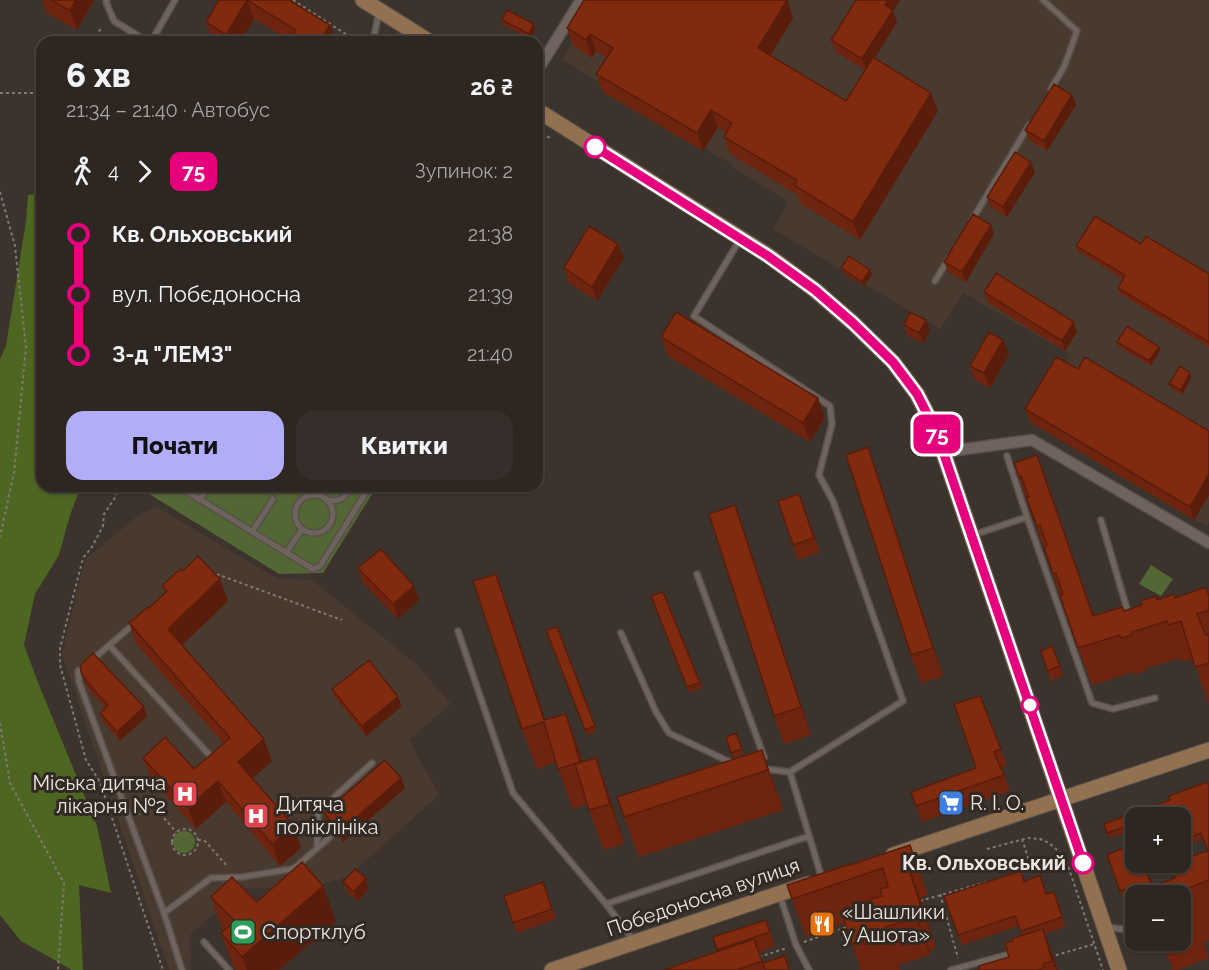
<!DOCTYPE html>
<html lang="uk">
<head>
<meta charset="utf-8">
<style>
	:root { --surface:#2d2621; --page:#352e2a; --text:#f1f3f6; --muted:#a7a5a5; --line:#48433f; --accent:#b2adf9 }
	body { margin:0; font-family:Raleway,sans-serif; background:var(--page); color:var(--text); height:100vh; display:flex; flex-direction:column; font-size:22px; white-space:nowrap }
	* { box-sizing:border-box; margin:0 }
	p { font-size:20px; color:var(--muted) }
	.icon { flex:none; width:33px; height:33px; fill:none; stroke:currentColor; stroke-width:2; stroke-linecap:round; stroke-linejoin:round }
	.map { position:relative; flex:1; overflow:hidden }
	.sheet { position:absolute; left:36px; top:36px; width:507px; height:456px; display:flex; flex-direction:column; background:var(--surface); border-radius:18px; box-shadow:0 2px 4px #0004,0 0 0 2px var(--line) }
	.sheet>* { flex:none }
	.badge { padding:0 12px; border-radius:9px; font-size:21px; line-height:39px }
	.buttons { position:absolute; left:1125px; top:807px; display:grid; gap:12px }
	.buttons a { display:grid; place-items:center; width:66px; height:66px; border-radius:12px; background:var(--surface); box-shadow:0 2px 4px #0004,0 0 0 2px var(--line); font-size:30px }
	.map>.badge { position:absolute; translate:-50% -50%; box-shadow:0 0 0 3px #fff }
	.legs { display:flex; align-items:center; gap:9px; height:66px; padding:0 30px; font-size:20px }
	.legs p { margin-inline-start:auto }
	.headline { display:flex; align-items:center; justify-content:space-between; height:102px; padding:0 30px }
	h1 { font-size:33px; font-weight:800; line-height:45px }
	.cta { display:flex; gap:12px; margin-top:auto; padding:12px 30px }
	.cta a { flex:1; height:69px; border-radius:18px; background:var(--accent); color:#111; font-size:24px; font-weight:800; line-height:69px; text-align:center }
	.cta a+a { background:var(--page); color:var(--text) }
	ul { padding:0 30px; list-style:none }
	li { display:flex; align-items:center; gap:21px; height:60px; font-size:22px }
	li i { display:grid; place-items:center; width:9px; height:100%; margin:0 8px; background:currentColor }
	li i::after { content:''; width:15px; height:15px; margin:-8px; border:4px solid; border-radius:50%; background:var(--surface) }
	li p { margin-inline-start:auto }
	li:first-child i { background:linear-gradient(#0000 50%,currentColor 0) }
	li:last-child i { background:linear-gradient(currentColor 50%,#0000 0) }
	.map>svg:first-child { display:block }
</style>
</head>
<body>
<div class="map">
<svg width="1209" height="970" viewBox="0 0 1209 970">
	<rect width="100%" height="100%" fill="#3c332c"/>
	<path fill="#493a30" d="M601,0H1209V522L1207,526L1194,520L1030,422L1070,354L963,293L940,329L773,229L789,202L732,167L731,164L600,88L602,84L562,60Z
		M155,506L276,578L312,580L416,664L451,704L409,740L439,795L350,875L317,886L242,889L190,935L191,970H169L62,654L85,560L136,517Z"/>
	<path fill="#536734" d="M136,486H377L323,573L279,574Z
		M1151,565L1173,579L1161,596L1139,584Z
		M173 842a11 11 0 1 1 22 0a11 11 0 1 1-22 0Z"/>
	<path fill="#4d6621" d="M42,193V289L40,292L42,296V486H81L70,515L59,555L35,594L24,645L39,685L97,826L111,893L79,885L83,970H72L21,941L0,915V359L6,346L26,221L28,195Z"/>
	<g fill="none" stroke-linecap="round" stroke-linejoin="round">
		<g stroke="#574f49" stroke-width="8">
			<path id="lane" d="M107,0L106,2L114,21L148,42
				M1043,0L1077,31L1064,67L1051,89
				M151,42L175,0
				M373,42L379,12
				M972,220L1029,125
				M739,241L694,316L830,406L832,424L819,475L833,501L903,701L790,772L822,879
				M935,281L949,258
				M1007,456L1027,517
				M178,486L313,569L320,566L370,486
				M315,486C322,505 344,506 351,486
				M295 514a19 19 0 1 1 38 0a19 19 0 1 1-38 0Z
				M200,500L208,486
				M1101,520L1129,616
				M252,532L273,499
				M973,535L1027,517L1092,703L1113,709L1155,698
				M286,553L302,529
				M697,574L764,757
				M458,631L513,793L606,904L634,941
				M621,633L656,712L669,733L732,763
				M109,645L213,759
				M92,660L135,623
				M85,666L78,671L79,682L164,913L182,970
				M765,769L790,772
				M317,848L318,815L321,809L372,763
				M780,896L796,945L809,970
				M606,904L809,836
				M164,913L211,878L242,877L292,869L297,866L331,836
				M1107,927L1136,931
				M204,942L229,970
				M951,970L1010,954"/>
		</g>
		<g stroke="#574f49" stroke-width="13">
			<path id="street" d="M537,71L581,0
				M943,452L1032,440L1209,543"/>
		</g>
		<g stroke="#574f49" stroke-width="17">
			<path id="secondary" d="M363,0L430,42
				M537,110L769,256L815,290L853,323L893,362L917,394L936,431L1119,970
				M893,855L1209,750
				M552,970L808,884"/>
		</g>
		<path stroke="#807973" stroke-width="2" stroke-dasharray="3 3" stroke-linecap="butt" d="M293,0L358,42L365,41
			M383,40L385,39L390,42
			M93,42L101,28
			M0,93H42
			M537,130L550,138
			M0,192L15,246L26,347L14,473L0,537
			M118,486L116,496L104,514L103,526L92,547L83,558L60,648V665L86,760L100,782L163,970
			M211,572L342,620
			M0,723L10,783L64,883L58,970
			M137,815L153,805L176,832
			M172 842a13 13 0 1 1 26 0a13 13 0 1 1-26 0Z
			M1022,839L1032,870L1067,863
			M198,840H203L206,842L228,867
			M987,849L1028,838L1040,839L1049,843L1065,857L1103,970
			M1021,873L1032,870
			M940,894L958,958
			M920,901L987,882
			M804,942L847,927
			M759,957L787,948
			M1050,957L1094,944"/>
		<use href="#lane" stroke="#6f645d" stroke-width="5"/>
		<use href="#street" stroke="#6f645d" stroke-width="10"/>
		<use href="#secondary" stroke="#917150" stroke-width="15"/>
	</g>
	<path fill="#6e240e" d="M42,0H94L77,30L47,13Z
		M219,0H289L330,25L336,42H289L290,41L254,19L240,42H214L206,22Z
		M787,0L793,18L770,56L846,101L865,70L836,52L831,40L893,11L897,22L875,58L938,111L860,240L800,203L798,195L730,154L724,137L726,133L718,127L703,151L603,92L596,74L607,58L596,51L592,58L573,46L567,28Z
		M502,20L534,24L535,29L531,39L503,25Z
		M1072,95L1076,105L1047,151L1029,140L1025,130Z
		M1035,172L1007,217L990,207L987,197Z
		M994,234L966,282L948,272L944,262Z
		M618,244L624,258L597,301L569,283L564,268Z
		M1076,246L1209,274V347L1120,294L1118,288L1123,279L1079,252Z
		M841,268L870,270L872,275L864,286L843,273Z
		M984,292L1074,322L1077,332L1065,351L987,302Z
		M926,320L930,330L923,343L907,335L904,325Z
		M661,337L818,398L825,418L810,442L668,356Z
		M1003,340L1009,354L990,388L975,380L970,366Z
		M1117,342L1159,347L1160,351L1151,366L1119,347Z
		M1078,369L1209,431V495L1194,520L1030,422L1025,409Z
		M1191,378L1182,395L1171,388L1169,384Z
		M1037,455L1094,616L1124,611L1157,600L1209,595V704L1193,659L1182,662L1180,658L1145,669L1146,671L1134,675L1133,672L1092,685L1065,611L1060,595L1014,463Z
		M878,476L943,676L921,683L911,655Z
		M799,494L820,552L798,560L778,501Z
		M735,505L745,533L811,735L784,744L774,716Z
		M358,568L419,600L398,619L363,583Z
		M183,571L228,601L182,645L272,761L252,778L301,848L280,866L226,802L196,829L151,779L143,758L194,769L224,744L137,645L129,623L149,608L165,593L162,586Z
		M663,592L702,688L689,692L651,596Z
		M510,614L545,720L566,714L583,762L610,798L624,844L604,850L587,804L573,809L556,762L537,769L522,729Z
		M557,627L596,731L587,735L546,630Z
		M1041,651L1060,666L1063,676L1051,681Z
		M81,672L147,716L120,741L103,722L100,713L105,708L90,691L84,681Z
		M332,689L402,706L366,736L336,699Z
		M980,696L1007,766L1001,768L1010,791L922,822L911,792L976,768Z
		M736,733L743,754L733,758L731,753Z
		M762,750L783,810L639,857L624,817Z
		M1209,786V940L1203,942L1209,958L1177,970H1173L1162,940H1180V896L1145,891L1140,893L1139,890L1122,896L1107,855L1143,862L1153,886L1175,878L1170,865L1208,851L1203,839L1180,847V825L1189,821L1185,811L1168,818H1136V829L1109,838L1104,824Z
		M405,788L343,842L327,823L324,813Z
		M910,845L928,895L920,897L936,948L929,950L930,955L898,965L900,970H861L845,923L806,937L792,899L850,865Z
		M1025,881L1058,902L1065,927L1045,934L1058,970H977L1009,957L1013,941L1022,935L1019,926L962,945L944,896Z
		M343,882L369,888L358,901L347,892Z
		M543,882L556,919L517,933L504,896Z
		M211,897L257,902L336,921L279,970H236L234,967L221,933L223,931Z
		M766,920L775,946L759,952L763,963L789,970H664L717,951L713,937Z"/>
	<path fill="#5a1d0b" d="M76,0H94L77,30L70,11Z
		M247,0L254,19L240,42H229L226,35Z
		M787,0L793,18L764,66L758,48Z
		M888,0H900L893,11L897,22L867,71L862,59L885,5Z
		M534,24L535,29L531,39L529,34Z
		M330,25L336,42H319Z
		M590,34L596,51L592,58L586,40Z
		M931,93L938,111L860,240L853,222Z
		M1072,95L1076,105L1047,151L1044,141Z
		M711,110L718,127L703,151L697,133Z
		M1031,162L1035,172L1007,217L1003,207Z
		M991,225L994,234L966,282L962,272Z
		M618,244L624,258L597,301L592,287Z
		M870,270L872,275L864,286L862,282Z
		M926,320L930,330L923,343L919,333Z
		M1074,322L1077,332L1065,351L1062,341Z
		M1003,340L1009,354L990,388L984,373Z
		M1159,347L1160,351L1151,366L1149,361Z
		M1190,373L1191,378L1182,395L1181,390Z
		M818,398L825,418L810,442L803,423Z
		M868,447L878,476L943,676L933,648Z
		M1209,474V495L1194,520L1190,507Z
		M735,505L745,533L811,735L801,707Z
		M496,574L510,614L559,760L544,720Z
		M220,579L228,601L176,651L168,629Z
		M414,586L419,600L398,619L393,604Z
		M398,697L402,706L366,736L362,726Z
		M144,707L147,716L120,741L117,732Z
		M566,714L580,754L595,802L580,762Z
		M264,739L272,761L246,784L238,762Z
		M762,750L783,810L768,770Z
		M596,758L610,798L624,844L610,804Z
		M401,778L405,788L343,842L340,832Z
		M218,781L226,802L196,829L188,807Z
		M294,826L301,848L280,866L272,844Z
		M906,859L920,897L936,948L922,910Z
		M366,878L369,888L358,901L354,892Z
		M323,886L336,921L279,970H247L242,957Z
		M915,912L929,950L930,955L916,918Z
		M1043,929L1058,970H1056L1052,961Z"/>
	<path fill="#802a10" stroke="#5a1d0b" stroke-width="1.5" d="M51,0H76L70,11Z
		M219,0H247L226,35L206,22Z
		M247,0H289L330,25L319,42H289L296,30Z
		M584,0H787L758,48L846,101L873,57L931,93L853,222L794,185L797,180L724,137L732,123L711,110L697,133L596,74L613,48L590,34L586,40L567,28Z
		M856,0H888L885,5L893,10L862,59L831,40Z
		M507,10L534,24L529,34L502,20Z
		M1054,84L1072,95L1044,141L1025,130Z
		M1015,152L1031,162L1003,207L987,197Z
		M973,214L991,225L962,272L944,262Z
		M1095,216L1141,244L1146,236L1209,274V342L1118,288L1125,275L1076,246Z
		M589,226L618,244L592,287L564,268Z
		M849,256L870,270L862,282L841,268Z
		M996,273L1074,322L1062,341L984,292Z
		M676,312L818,398L803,423L661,337Z
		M910,312L926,320L919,333L904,325Z
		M1127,326L1159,347L1149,361L1117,342Z
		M989,332L1003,340L984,373L970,366Z
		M1056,357L1078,369L1085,357L1209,431V474L1190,507L1025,409Z
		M1180,366L1190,373L1181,390L1169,384Z
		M868,447L933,648L911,655L846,455Z
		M1037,455L1093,616L1122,607L1124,611L1142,605L1141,601L1156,596L1157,600L1174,594L1175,598L1206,587L1209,596V610L1197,614L1205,634L1209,635V663L1195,667L1181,621L1168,625L1167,621L1132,632V635L1121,638L1120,635L1078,648L1065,611L1060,595L1063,594L1056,573L1053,574L1044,547L1047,545L1040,525L1037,527L1026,497H1029L1021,476L1019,477L1014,463Z
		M799,494L814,538L793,545L778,501Z
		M735,505L801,707L774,716L709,514Z
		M381,549L414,586L393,604L358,568Z
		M198,556L220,579L168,629L264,739L238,762L294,826L272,844L218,781L188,807L143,758L165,737L194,769L230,738L129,623L148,607L149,608L167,591L162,586L180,569L183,571Z
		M496,574L544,720L566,714L580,762L558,769L544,722L522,729L473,581Z
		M663,592L700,683L687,687L651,596Z
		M557,627L595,726L585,730L546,630Z
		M1052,646L1060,666L1047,671L1041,651Z
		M93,653L144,707L117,732L100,713L108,705L87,682L81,672L80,666Z
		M369,660L398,697L362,726L332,689Z
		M980,696L1001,749L994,752L1004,775L916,806L911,792L976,768L954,704Z
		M736,733L742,749L731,753L726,737Z
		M762,750L768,770L624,817L617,797Z
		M596,758L610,804L589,810L575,764Z
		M385,760L401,778L340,832L324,813Z
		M1207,782L1209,786V850L1208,851L1201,833L1180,841V825L1189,821L1183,806L1151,818H1136V823L1107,833L1104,824L1170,800L1169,796Z
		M1135,843L1136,862H1143L1151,883L1139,888L1137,885L1120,891L1107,855Z
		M910,845L914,857L906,859L922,910L915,912L916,918L885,927L886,932L878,935L879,939L864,944L863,941L852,944L843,917L851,914L850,910L869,904L868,900L882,896L880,889L888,887L883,868L792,899L787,885L850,864V865Z
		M1209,850V880L1184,890L1190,905L1180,909V896H1146L1144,890L1175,878L1174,872L1170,865L1177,862H1180V861Z
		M302,862L323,886L242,957L221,933L235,921L211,897L232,877L257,902Z
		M355,869L366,878L354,892L343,882Z
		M1021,871L1024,882L1040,875L1046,894L1054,892L1062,917L1021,931L1015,916L958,935L944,896Z
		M543,882L552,909L513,923L504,896Z
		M766,920L770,932L717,950L713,937Z
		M1043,929L1052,961L1043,964L1044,968L1037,970H977L980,969L979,966L1009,957L1005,943L1013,941V938Z
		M754,939L762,961L737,970H664Z
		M785,956L789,970H765L763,963Z"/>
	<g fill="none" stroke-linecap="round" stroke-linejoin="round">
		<g stroke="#fff" stroke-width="14">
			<path id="line-1" d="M595,147L768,256L815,290L853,323L893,362L917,394L936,431L1083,863"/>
		</g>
		<use href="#line-1" stroke="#e6007e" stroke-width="9"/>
	</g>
	<defs>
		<g id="hospital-square" transform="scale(1.35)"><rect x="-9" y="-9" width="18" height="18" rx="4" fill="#e0444e" stroke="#322922"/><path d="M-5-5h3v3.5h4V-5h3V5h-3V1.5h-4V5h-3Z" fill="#fff"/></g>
		<g id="supermarket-square" transform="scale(1.35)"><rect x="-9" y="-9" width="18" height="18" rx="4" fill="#3f7fe0" stroke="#322922"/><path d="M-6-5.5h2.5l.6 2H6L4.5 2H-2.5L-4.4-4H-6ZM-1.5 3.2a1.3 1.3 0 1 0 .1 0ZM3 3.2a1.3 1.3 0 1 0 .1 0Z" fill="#fff"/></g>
		<g id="restaurant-square" transform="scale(1.35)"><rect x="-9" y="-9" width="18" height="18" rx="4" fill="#e8710a" stroke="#322922"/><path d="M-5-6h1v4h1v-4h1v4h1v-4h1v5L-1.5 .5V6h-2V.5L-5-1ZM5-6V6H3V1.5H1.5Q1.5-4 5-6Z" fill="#fff"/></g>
		<g id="stadium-square" transform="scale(1.35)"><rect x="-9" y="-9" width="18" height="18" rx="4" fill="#2e9e5b" stroke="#322922"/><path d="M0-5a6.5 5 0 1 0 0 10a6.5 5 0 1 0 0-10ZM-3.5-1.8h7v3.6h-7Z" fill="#fff"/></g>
	</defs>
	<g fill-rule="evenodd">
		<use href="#hospital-square" x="185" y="794"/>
		<use href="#supermarket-square" x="951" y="803"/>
		<use href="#hospital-square" x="256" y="816"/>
		<use href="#restaurant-square" x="822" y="924"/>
		<use href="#stadium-square" x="243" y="932"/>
	</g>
	<g fill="#fff" stroke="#e6007e" stroke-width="3">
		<circle cx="595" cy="147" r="10"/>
		<circle cx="1030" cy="705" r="8"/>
		<circle cx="1083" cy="863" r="10"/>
	</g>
	<g text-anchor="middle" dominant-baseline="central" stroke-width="6" stroke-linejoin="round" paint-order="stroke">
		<g font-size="20" fill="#ebe5e1" stroke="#322922" text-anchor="start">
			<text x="166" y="783" text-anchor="end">Міська дитяча<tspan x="166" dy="23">лікарня №2</tspan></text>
			<text x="970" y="803">R. I. O.</text>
			<text x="276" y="804">Дитяча<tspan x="276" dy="23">поліклініка</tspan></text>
			<text x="842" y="912">«Шашлики<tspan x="842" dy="23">у Ашота»</tspan></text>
			<text x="262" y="932">Спортклуб</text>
		</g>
		<g font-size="20" font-weight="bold" fill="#ebe5e1" stroke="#322922" text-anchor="end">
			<text x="1066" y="863">Кв. Ольховський</text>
		</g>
		<g font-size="20" fill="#ebe5e1" stroke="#322922">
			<text transform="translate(703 897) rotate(-19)">Победоносна вулиця</text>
		</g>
	</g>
</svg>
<div class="buttons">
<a>+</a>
<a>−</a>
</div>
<b class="badge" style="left:937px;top:434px;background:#e6007e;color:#fff">75</b>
<section class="sheet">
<div class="headline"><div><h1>6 хв</h1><p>21:34 – 21:40 · Автобус</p></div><b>26 ₴</b></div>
<div class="legs"><svg class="icon" aria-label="walk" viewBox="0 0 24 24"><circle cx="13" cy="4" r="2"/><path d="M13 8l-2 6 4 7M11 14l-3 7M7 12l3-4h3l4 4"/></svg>4<svg class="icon" aria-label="forward" viewBox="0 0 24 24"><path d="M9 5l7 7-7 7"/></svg><b class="badge" style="background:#e6007e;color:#fff">75</b><p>Зупинок: 2</p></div>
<ul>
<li><i style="color:#e6007e"></i><b>Кв. Ольховський</b><p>21:38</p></li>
<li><i style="color:#e6007e"></i><span>вул. Побєдоносна</span><p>21:39</p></li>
<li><i style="color:#e6007e"></i><b>З-д &quot;ЛЕМЗ&quot;</b><p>21:40</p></li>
</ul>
<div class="cta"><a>Почати</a><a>Квитки</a></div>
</section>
</div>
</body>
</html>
